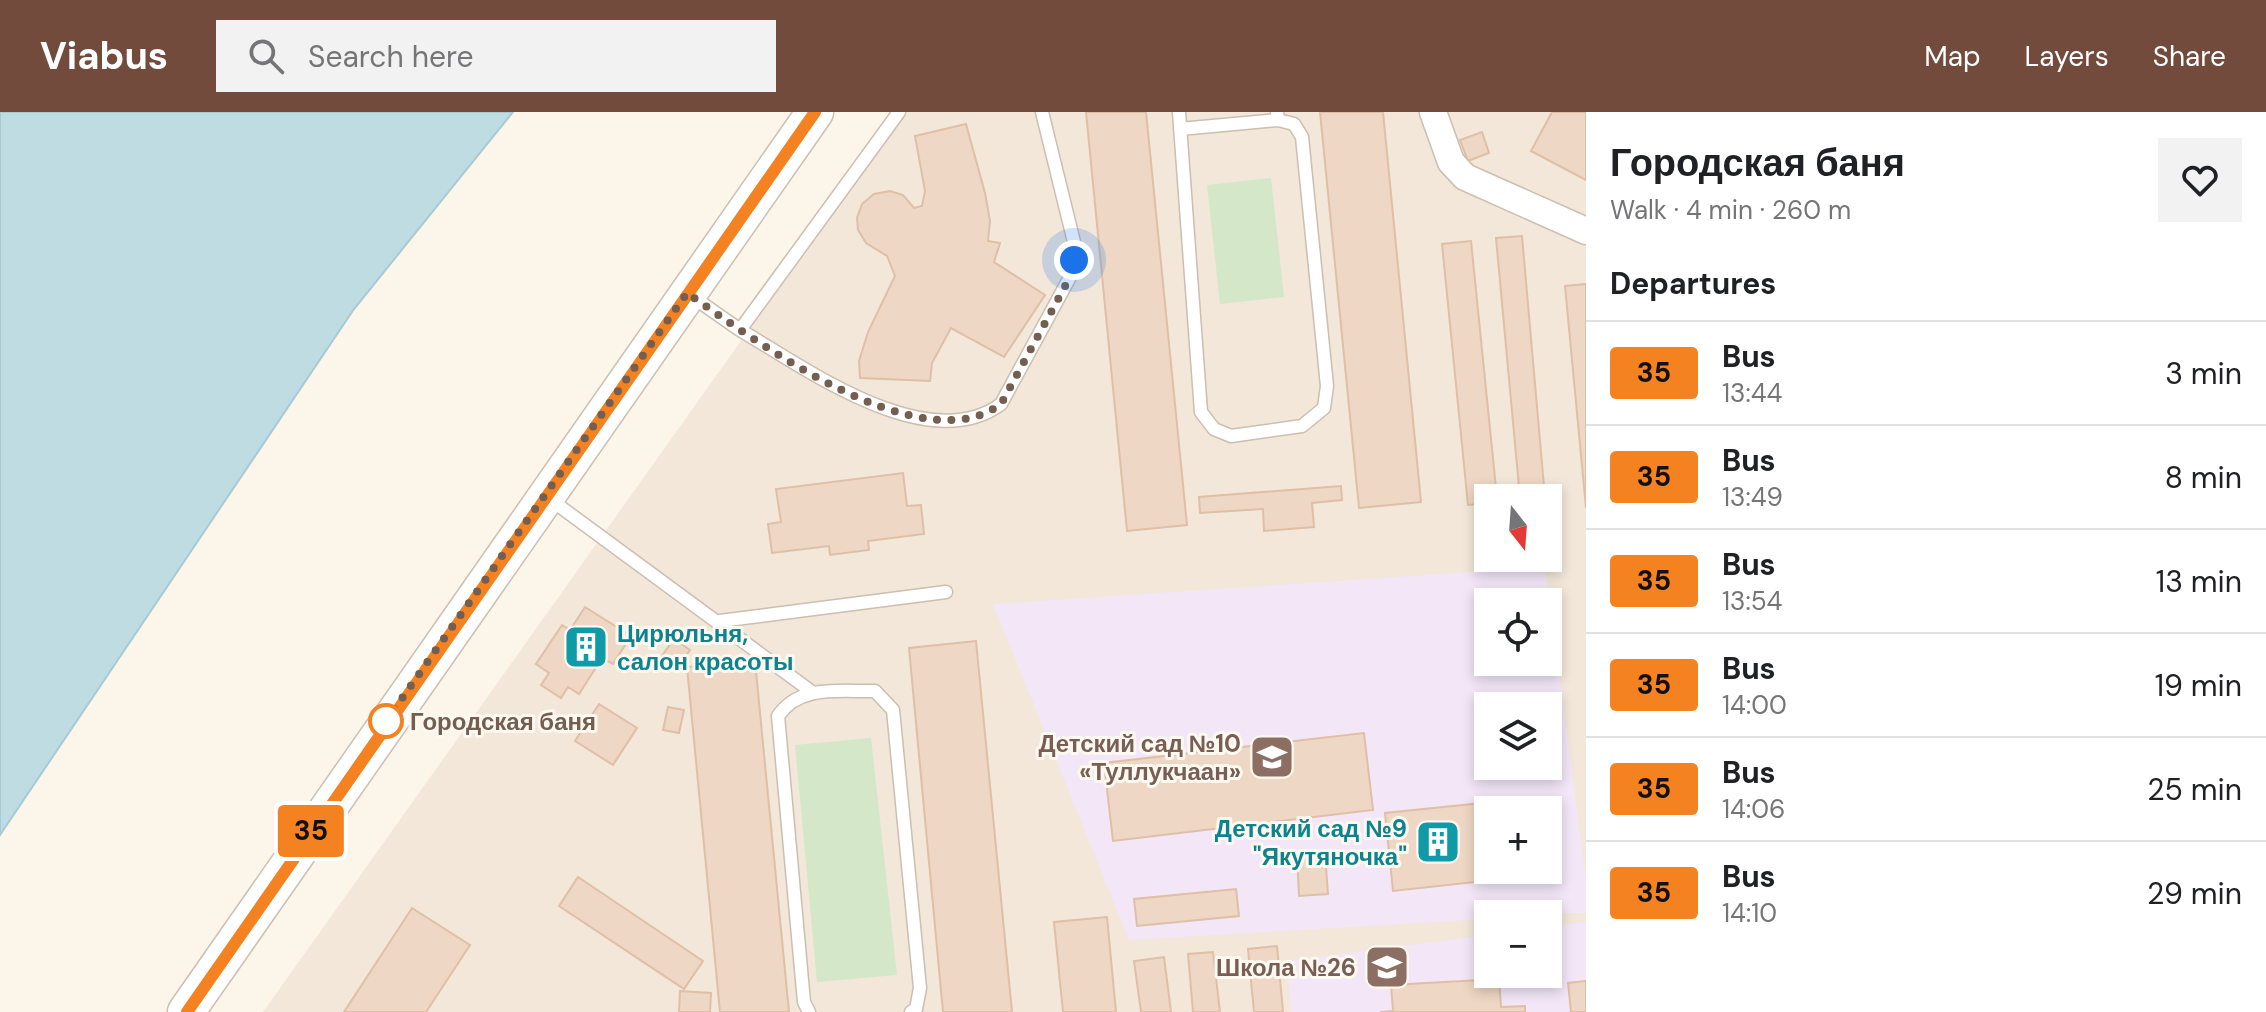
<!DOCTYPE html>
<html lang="en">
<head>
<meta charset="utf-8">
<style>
	:root { --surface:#fff; --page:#f2f2f2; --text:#202124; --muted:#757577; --line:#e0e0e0; --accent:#734b3d }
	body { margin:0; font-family:"DM Sans",sans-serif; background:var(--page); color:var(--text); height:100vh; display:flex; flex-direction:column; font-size:30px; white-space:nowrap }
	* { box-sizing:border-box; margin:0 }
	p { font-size:26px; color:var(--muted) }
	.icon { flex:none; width:44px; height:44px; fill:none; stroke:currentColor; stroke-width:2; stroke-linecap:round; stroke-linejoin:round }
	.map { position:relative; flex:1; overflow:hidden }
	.sheet { display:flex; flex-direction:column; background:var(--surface); width:680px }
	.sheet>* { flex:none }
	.badge { padding:0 16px; border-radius:6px; font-size:28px; line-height:52px }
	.needle { width:52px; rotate:163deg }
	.tools { position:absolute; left:1474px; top:372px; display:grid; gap:16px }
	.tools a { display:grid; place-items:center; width:88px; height:88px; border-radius:0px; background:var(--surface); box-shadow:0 4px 12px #0003; font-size:40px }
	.you { position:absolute; width:40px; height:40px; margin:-20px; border:6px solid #fff; border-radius:50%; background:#1a73e8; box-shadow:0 0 0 12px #1a73e833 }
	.map>.badge { position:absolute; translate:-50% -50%; box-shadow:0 0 0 4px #fff }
	h2 { padding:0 24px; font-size:30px; line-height:72px }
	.round { display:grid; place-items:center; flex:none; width:84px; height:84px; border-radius:0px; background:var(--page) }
	.headline { display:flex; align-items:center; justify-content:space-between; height:136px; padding:0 24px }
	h1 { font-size:38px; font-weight:600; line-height:60px }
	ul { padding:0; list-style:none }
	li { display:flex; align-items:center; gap:24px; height:104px; padding:0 24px; border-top:2px solid var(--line) }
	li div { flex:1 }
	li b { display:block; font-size:30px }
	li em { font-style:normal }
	li .badge { min-width:88px; font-weight:700; text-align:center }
	header { display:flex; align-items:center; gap:48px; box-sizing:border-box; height:112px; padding:0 40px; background:var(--accent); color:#fff }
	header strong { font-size:38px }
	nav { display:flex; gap:44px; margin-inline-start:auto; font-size:28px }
	.search { width:560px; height:72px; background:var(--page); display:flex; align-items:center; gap:20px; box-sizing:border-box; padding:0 28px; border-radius:0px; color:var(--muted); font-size:30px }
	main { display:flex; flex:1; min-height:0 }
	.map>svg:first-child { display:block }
</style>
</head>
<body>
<header>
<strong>Viabus</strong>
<div class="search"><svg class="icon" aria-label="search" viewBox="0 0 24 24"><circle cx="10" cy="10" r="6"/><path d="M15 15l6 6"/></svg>Search here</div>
<nav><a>Map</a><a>Layers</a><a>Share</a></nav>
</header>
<main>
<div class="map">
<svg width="1586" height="900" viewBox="0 0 1586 900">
	<rect width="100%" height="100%" fill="#fbf5ea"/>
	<path fill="#f2e7d9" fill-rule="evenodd" d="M904,0H1586V900H263ZM1488,386H1548V446H1488ZM1488,490H1548V550H1488ZM1488,594H1548V654H1488ZM1488,698H1548V758H1488ZM1488,802H1548V862H1488Z"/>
	<path fill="#f2e6f7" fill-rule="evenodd" d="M1545,455L1586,766V801L1488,802V807L1129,828L993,492ZM1488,490H1548V550H1488ZM1488,594H1548V654H1488ZM1488,698H1548V758H1488Z
		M1586,810V900H1291L1286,849L1488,823V862H1548V815Z"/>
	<path fill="#d4e7c9" d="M1271,66L1284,185L1220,192L1207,73Z
		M871,626L897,863L817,870L795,633Z"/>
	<path fill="#bfdce3" stroke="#a7cad4" stroke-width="2" d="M0,0H513L354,197L0,723Z"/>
	<path fill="#eed7c4" stroke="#dfbfa6" stroke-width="2" d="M1086,0H1146L1187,413L1127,419Z
		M1320,0H1383L1421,390L1359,396Z
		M1552,0H1586V68L1531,39Z
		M966,12L985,81L990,109L988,129L1000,131L994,150L1045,183L1004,245L951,216L932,251L930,269L860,266L859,249L868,220L895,164L887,144L866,131L858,118L857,106L862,92L874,82L890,79L903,83L914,96L922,94L925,79L915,24Z
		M1482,20L1489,41L1468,49L1460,28Z
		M1522,124L1545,386H1520L1496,126Z
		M1471,129L1497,386H1488V391L1468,393L1442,132Z
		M1586,172V396L1565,174Z
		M903,361L907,394L921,393L924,422L868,429L869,438L830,443L829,434L772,441L768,412L781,410L776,377Z
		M1341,374L1342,388L1312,391L1314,415L1264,419L1263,397L1200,401L1199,385Z
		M585,495L631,524L613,552L602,546L579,582L568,575L561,586L541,573L549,561L536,552L562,513L570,518Z
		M674,527L690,538L676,557L661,545Z
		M976,529L1012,900H943L909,536Z
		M755,549L789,900H720L687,555Z
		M599,592L637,616L613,653L575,629Z
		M668,595L684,598L679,621L663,618Z
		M1364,621L1373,698L1113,729L1104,651Z
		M1532,686L1533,698H1488V758H1539L1540,763L1393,779L1385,701Z
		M1325,741L1328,782L1299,784L1297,743Z
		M578,765L703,849L684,877L559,794Z
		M1236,777L1239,804L1137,814L1134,787Z
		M412,796L470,833L426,900H344Z
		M1107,805L1116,900H1063L1054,810Z
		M1277,834L1283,900H1254L1248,837Z
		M1213,840L1220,900H1193L1188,842Z
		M1164,845L1171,900H1141L1134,849Z
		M1499,867L1501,895L1525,894V900H1380L1393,899L1391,873Z
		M1586,869V900H1571L1568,871Z
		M680,879L711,881L710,900H679Z"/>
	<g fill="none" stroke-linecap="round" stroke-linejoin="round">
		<g stroke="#ccbeb0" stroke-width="15">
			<path id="lane" d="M899,0L740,218C805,256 928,346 1001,292L1069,167L1074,130L1042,0
				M1179,0L1201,300L1214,317L1231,324L1302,314L1324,296L1327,274L1302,25L1294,12L1278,8L1277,0
				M1180,17L1278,8
				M690,183L740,218
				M547,385L812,580
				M720,509L946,480
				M809,900L804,890L778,604C800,572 840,580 875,579L893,598L920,876L916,897L911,900"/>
		</g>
		<g stroke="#ccbeb0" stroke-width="29">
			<path id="street" d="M1433,0L1451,50L1465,65L1586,119"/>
		</g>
		<g stroke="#cebeae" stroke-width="39">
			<path id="secondary" d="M186,900L815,0"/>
		</g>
		<use href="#lane" stroke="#fff" stroke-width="12"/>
		<use href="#street" stroke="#fff" stroke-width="26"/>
		<use href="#secondary" stroke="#fff" stroke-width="36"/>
	</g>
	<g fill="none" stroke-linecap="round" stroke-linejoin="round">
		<g stroke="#fff" stroke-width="18">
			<path id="line" d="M187,900L815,0"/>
		</g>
		<use href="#line" stroke="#f58220" stroke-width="12"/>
		<path stroke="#735e4f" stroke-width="8" stroke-dasharray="0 14.4" d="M386,609L687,181C756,229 920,352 1001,292L1069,167L1074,148"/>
	</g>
	<defs>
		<g id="building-square" transform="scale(2.3)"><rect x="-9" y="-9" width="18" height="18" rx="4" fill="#0f9aa8" stroke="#fdf9f0"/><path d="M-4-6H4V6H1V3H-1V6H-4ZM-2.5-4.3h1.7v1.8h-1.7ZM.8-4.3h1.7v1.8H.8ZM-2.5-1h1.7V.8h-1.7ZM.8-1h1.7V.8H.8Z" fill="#fff"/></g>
		<g id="school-square" transform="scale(2.3)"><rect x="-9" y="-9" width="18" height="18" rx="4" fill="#8d6e63" stroke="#fdf9f0"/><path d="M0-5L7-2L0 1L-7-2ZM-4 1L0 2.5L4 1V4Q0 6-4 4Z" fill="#fff"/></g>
	</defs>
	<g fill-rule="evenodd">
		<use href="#building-square" x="586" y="535"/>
		<use href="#school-square" x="1272" y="645"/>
		<use href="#building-square" x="1438" y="730"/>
		<use href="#school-square" x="1387" y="855"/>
	</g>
	<circle fill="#fff" stroke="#f58220" stroke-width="4" cx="386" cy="609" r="16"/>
	<g text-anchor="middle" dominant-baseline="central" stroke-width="6" stroke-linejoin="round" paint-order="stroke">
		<g font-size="24" font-weight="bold" fill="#0d838f" stroke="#fdf9f0" text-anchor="start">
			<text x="617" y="521">Цирюльня,<tspan x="617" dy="28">салон красоты</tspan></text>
			<text x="1407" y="716" text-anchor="end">Детский сад №9<tspan x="1407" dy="28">"Якутяночка"</tspan></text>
		</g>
		<g font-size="24" font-weight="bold" fill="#735e4f" stroke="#fdf9f0" text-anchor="start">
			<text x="410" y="609">Городская баня</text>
		</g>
		<g font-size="24" font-weight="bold" fill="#785e54" stroke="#fdf9f0" text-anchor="end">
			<text x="1241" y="631">Детский сад №10<tspan x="1241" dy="28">«Туллукчаан»</tspan></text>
			<text x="1356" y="855">Школа №26</text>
		</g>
	</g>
</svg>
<div class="tools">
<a><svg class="needle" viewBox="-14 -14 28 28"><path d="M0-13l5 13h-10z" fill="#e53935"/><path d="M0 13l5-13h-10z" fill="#757577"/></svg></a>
<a><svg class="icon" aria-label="locate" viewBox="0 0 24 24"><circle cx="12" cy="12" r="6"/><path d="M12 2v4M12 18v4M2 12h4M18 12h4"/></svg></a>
<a><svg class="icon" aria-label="layers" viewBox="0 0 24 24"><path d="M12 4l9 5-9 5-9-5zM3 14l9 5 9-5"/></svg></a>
<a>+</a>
<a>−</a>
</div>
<div class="you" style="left:1074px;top:148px"></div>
<b class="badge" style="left:311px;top:719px;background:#f58220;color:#111">35</b>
</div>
<section class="sheet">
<div class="headline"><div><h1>Городская баня</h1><p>Walk · 4 min · 260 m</p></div><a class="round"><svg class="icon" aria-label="heart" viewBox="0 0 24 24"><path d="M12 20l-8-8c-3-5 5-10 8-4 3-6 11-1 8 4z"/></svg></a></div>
<h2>Departures</h2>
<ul>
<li><span class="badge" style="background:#f58220;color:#111">35</span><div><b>Bus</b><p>13:44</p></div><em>3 min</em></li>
<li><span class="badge" style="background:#f58220;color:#111">35</span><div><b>Bus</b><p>13:49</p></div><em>8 min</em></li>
<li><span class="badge" style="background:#f58220;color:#111">35</span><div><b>Bus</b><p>13:54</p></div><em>13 min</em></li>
<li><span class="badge" style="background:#f58220;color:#111">35</span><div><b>Bus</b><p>14:00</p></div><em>19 min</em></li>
<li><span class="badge" style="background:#f58220;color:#111">35</span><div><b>Bus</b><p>14:06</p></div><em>25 min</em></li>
<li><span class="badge" style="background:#f58220;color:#111">35</span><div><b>Bus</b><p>14:10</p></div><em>29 min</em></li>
</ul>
</section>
</main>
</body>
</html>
